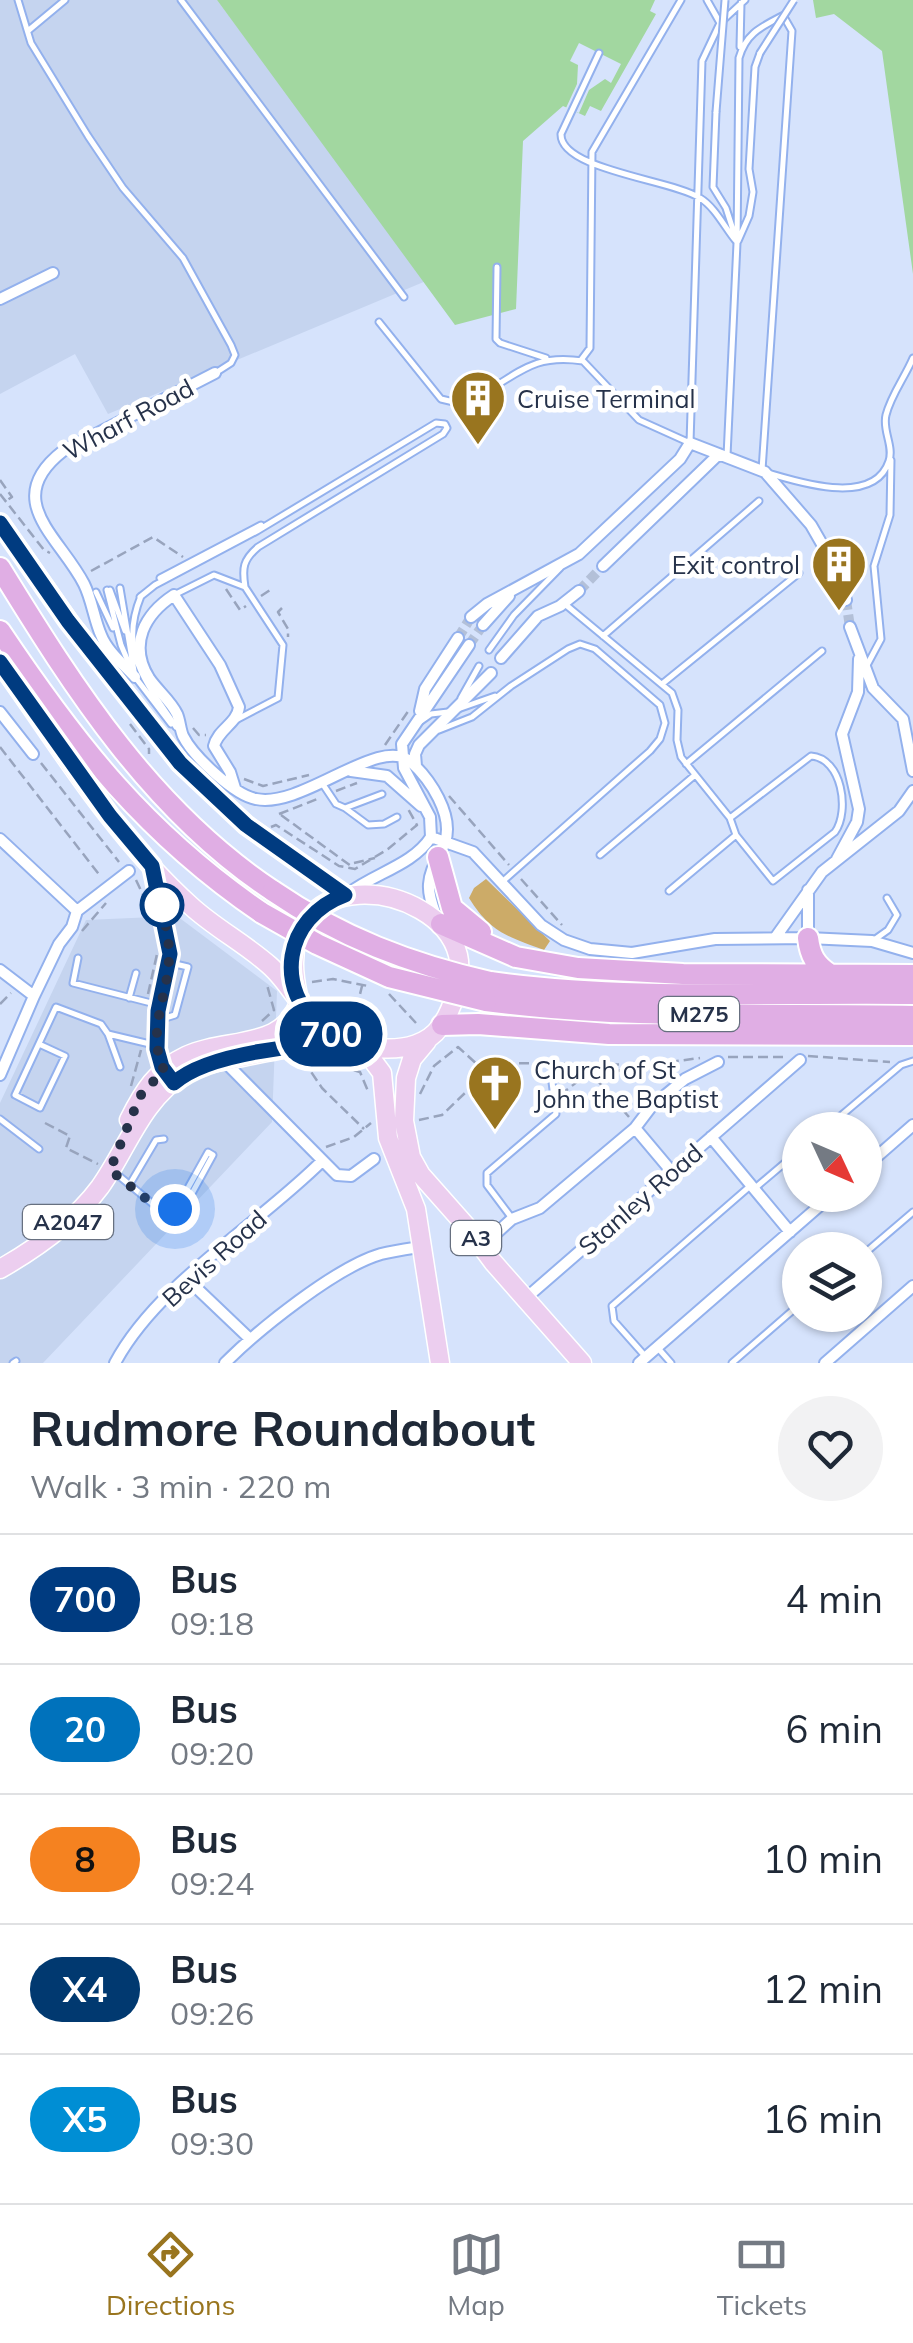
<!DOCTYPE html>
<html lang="en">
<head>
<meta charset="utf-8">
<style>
	:root { --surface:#fff; --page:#f2f2f3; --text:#1f2937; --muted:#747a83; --line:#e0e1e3; --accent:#99751f }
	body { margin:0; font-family:Mulish,sans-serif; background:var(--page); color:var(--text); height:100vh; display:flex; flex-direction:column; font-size:38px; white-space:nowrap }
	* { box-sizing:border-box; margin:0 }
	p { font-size:32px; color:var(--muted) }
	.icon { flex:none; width:55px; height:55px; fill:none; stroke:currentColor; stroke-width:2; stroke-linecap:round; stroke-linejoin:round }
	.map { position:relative; height:1363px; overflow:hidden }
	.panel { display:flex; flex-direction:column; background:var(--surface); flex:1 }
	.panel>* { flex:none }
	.badge { padding:0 20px; border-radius:32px; font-size:35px; line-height:65px }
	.needle { width:65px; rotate:134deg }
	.tools { position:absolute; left:782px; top:1112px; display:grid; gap:20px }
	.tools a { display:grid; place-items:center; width:100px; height:100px; border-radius:50%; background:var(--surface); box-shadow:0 2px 8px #0004; font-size:50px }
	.you { position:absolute; width:50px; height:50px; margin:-25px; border:8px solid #fff; border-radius:50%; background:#1a73e8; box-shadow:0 0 0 15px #1a73e833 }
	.map>.badge { position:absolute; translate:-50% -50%; box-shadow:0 0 0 5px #fff }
	.round { display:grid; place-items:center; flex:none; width:105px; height:105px; border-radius:52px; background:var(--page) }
	.summary { display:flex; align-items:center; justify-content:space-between; height:170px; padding:0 30px }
	h1 { font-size:48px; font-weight:700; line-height:75px }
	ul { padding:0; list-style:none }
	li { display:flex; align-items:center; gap:30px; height:130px; padding:0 30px; border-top:2px solid var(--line) }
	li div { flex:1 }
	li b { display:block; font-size:38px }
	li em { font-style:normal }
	li .badge { min-width:110px; font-weight:700; text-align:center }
	.tab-bar { display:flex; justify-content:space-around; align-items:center; height:140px; border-top:2px solid var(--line); background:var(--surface); font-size:28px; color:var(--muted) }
	.tab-bar a { display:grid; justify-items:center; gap:5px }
	.tab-bar .current { color:var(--accent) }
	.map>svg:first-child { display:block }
</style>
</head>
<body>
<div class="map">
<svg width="913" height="1363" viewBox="0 0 913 1363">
	<rect width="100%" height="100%" fill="#d6e3fc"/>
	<path fill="#c5d4ef" d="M0,0H217L426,281L108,414L75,354L0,394Z
		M177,916L277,991L272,1122L43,1363H0V1103L86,920Z"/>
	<path fill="#ccab68" d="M486,879L550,941L544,950C508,937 490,932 469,898L474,888Z"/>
	<path fill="#a2d7a0" d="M217,0H655L650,11L656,14L601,111L590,106L585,116L563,106L523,141L516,309L455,325Z
		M813,0H913V274L882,51L834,14L816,18Z"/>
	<path fill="#d6e3fc" d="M579,43L621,64L611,83L605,79L589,90L579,113L566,108L577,84L578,65L570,61Z"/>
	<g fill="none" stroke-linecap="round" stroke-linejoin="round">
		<path stroke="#b3c0d8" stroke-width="10" stroke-dasharray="10 5" stroke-linecap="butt" d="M579,591L603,566
			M846,600L850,627
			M458,638L471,617
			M469,645L483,625"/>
		<g stroke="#93b1ed" stroke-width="9">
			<path id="lane" d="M18,0L31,43L88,136L123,188L183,258L231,345L235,355L231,363L217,372
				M181,0L404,297
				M707,0L720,23
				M29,30L65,0
				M740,47L741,3
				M599,53L561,134C560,170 673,180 700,198C715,207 725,228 736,241
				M716,112L713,187L726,208L735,236
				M738,241L749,216L753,192L749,169L755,67L760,53
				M497,267L496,339L500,343L546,358
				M379,322L441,399L458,403L474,398
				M581,360L590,348L592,152L681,0
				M494,387C527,366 542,355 583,361L639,420L690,443L702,61L720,23L745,0
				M727,456L737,243L739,58C746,33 761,27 784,15
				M762,470L792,31L784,17
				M768,473C799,482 874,507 889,461C894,446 882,430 886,415C891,395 905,377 913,358
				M160,578L261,525
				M120,588L135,677L171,724
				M107,590L121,645L130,666
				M110,590L125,631
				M96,592L113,628
				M174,595L214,575L245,587L283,645L278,698L234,721
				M141,596C118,652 146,682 176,727
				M140,597L155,585L257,531L436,423L445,424L447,428L443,434L258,547C243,560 242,568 245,587
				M566,605L672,693L678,710L677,740L681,757L730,818L736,835L773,881L835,832C850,811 842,758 811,756L730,818
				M603,636L759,501
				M489,650L514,615L560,568
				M866,667L881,639L874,566L890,515L891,460
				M662,684L799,573
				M461,698L479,666
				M458,709L495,696
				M421,721L431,714L448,712
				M439,730L472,717L511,686L568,649L580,644L595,649L660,705L665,723L660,739L650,751L502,882
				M686,764L822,651
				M322,783L336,804L345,808L382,794
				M345,808L368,825L384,824L397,817
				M600,855L695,775
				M669,891L736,835
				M874,940L888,930L897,915L887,898
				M78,958L73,983L159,1005
				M129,998L136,973
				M159,1020L175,1015L188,967L171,963
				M108,1034L120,1067
				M39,1044L65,1056L40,1108L15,1095L56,1007L101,1024L108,1034L154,1045
				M0,1119L39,1149
				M824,1130L901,1065L913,1061
				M113,1171L159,1209L178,1212L184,1208L213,1155
				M130,1184L156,1140L164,1139
				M754,1189L800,1150
				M171,1210L179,1204L208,1152L213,1155
				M511,1217L487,1185V1173L556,1114L552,1082
				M865,1253L913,1212
				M657,1347L671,1363
				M645,1356L614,1321L612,1306L749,1187
				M13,1363L16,1361
				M732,1363L800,1304"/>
		</g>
		<g stroke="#93b1ed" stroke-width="14">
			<path id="street" d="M0,299L53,273
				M603,566L719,454
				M471,617L487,604L579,554L680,459L690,443L765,472L811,525L834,565L846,600
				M483,625L509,596
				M850,627L873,688L903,719L913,771
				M501,658L538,616L560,606L579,591
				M135,677C124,665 107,651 101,635C94,619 92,600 84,584C60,537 0,500 63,451L215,373
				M420,711L425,689L458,638
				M0,712L33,754
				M416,766L415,754L419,745L491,673
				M351,771L387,776L421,806
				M235,788L230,772L214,746C218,729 237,724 239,707L220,665L174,595C145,614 128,644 149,678C157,690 171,701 177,714C180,721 180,729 183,736C193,756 234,795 256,799C303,809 380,734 411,762C430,779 454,815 445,842C440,856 430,868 429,884C428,897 434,909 438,921
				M431,837L473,852L541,925L564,940L590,949L632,953L715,939L808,938L872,941L913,953
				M0,839L77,911
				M837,859L857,822L859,809L842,734L858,692L859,659
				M155,876C161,900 170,929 169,954C169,994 144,1031 164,1070
				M808,890V938
				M349,893C375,873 413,865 431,837L430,817L404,768L402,744L469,645
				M775,938L822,872L899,811L913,791
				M0,970L34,996
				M224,1061L337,1175L351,1176L374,1159
				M0,1075L34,996L59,944L72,927L77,911L129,871
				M635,1128L672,1172
				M711,1137L790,1232
				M865,1167L913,1125
				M478,1241L491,1238L512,1219L540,1208L635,1128L651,1107L685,1079L718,1062
				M186,1278L250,1339
				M526,1298L800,1060
				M115,1363C157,1284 258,1225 322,1161
				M225,1363C258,1330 336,1267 381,1254C393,1251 407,1249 420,1247
				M639,1363L832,1195
				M825,1363L913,1286"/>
		</g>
		<g stroke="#fff" stroke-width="21">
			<path id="primary" d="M0,523L73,627L180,763L246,825L345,895
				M0,662C58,745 115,838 191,906C215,928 244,943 269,965C290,983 301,1010 322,1028C350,1051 417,1060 440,1027C453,1010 463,976 458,955C439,879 266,857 298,995
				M427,1041L412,1059L406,1078L404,1121L411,1157L421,1175L467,1227L493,1262L582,1363
				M362,1046L382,1073L388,1138L416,1209L440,1363
				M129,1120C143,1092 156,1070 186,1056C226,1037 286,1051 300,999
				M0,1269C37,1248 74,1222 100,1187C129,1146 140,1102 186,1072C200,1063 221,1062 237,1058C273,1051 306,1043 343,1043"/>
		</g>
		<g stroke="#fff" stroke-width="24">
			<path id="highway" d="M0,568C75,690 152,811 273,891
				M0,631C77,746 146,834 262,913
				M438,857L452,908L481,932
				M441,924L516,957L578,968L683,974L913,975
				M808,938C810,955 815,965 831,975
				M490,982C630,1001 772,992 913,994
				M486,1001C627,1020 771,1013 913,1016
				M442,1025L478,1024L609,1034L913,1035"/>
		</g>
		<path stroke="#98a4bd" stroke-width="2.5" stroke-dasharray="10 5" stroke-linecap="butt" d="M0,480L12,497L6,501
			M0,494L44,550L50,553
			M91,571L153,537L183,557
			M226,589L240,610L246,606
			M261,596L270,590
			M282,608L278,612L288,629V637
			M130,724L149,749V754
			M193,728L199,735H206
			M385,745L409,710
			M0,747L101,877
			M41,763L119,862
			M244,779L263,786L309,775
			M336,791L357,783
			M449,796L509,865
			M279,814L320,798
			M281,815L351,866
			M271,827L276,825L339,866L355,869L388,849L417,825L408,809
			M354,863L375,858
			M521,879L562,925
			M136,880L153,916
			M82,931L106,903
			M312,982L333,979L368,986
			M148,994L157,954
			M389,994L416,1023
			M0,1004L11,993
			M262,1021L274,1010L267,985
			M353,1023L362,986
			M808,1056L890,1062
			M728,1057H785
			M303,1060L322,1088L364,1129
			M325,1062L360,1072L368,1091
			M597,1078L637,1065
			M131,1086L141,1050
			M420,1094L434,1066L458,1047L479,1066L489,1070
			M560,1095L590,1072L629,1117
			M419,1120L442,1115L489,1070L506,1063L647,1065L700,1058
			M45,1123L70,1136L66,1148L98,1164
			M326,1147L354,1137L371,1123"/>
		<use href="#lane" stroke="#fff" stroke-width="5"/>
		<use href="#street" stroke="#fff" stroke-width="10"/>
		<use href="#primary" stroke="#ecceef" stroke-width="18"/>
		<use href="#highway" stroke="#e0aee4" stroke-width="20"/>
		<g stroke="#93b1ed" stroke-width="9" stroke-linecap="butt">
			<path id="lane-bridge" d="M760,53L794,0
				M716,112L725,0"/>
		</g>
		<g stroke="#fff" stroke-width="24" stroke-linecap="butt">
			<path id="highway-bridge" d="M273,891C340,937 411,964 490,982
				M262,913L317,944L389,977L486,1001"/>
		</g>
		<use href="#lane-bridge" stroke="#fff" stroke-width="5"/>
		<use href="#highway-bridge" stroke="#e0aee4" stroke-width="20"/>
	</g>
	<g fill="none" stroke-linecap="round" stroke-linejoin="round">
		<g stroke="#fff" stroke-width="22">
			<path id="line" d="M0,523L68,621L180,763L246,825L345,895C284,917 272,990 324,1030C333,1036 344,1040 353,1044C307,1043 209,1052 174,1083L162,1067L157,1049L158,1011L170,954L152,866L110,816L0,662"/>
		</g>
		<use href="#line" stroke="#003b80" stroke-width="15"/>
		<path stroke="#26324a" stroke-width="10" stroke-dasharray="0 18" d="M162,905L160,898C163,916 169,935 169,953C170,993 145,1030 164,1070L140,1096L110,1170L159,1209L168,1212L175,1209"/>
	</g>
	<defs>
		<g id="building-pin" transform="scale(2.875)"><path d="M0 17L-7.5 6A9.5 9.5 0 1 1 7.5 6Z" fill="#99751f" stroke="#fff"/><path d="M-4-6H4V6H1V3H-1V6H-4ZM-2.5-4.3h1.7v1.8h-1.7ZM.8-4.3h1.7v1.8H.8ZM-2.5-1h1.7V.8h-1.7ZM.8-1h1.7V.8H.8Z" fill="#fff"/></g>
		<g id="church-pin" transform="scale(2.875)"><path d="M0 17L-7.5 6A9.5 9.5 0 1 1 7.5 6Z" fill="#99751f" stroke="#fff"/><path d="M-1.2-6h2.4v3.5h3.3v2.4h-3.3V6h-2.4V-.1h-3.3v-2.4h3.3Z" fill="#fff"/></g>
	</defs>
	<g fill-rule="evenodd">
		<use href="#building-pin" x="478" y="398"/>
		<use href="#building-pin" x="839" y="564"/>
		<use href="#church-pin" x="495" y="1083"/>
	</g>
	<circle fill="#fff" stroke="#003b80" stroke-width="5" cx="162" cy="905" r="20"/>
	<g text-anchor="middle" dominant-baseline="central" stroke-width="9" stroke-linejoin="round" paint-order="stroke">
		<g fill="#fff" stroke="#677080" stroke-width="2.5">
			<rect x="659" y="997" width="80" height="34" rx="8"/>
			<rect x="23" y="1205" width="90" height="34" rx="8"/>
			<rect x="451" y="1221" width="50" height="34" rx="8"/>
		</g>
		<g font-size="22" font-weight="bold" fill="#26324a">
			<text x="699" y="1014">M275</text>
			<text x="68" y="1222">A2047</text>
			<text x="476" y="1238">A3</text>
		</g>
		<g font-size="25" fill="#26324a" stroke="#fff" text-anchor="start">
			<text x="517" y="398">Cruise Terminal</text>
			<text x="800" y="564" text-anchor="end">Exit control</text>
			<text x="534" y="1069">Church of St<tspan x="534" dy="29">John the Baptist</tspan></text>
		</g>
		<g font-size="25" fill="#26324a" stroke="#fff">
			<text transform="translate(128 419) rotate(-28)">Wharf Road</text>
			<text transform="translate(640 1199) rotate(-41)">Stanley Road</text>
			<text transform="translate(214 1258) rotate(-42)">Bevis Road</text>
		</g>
	</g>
</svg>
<div class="tools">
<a><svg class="needle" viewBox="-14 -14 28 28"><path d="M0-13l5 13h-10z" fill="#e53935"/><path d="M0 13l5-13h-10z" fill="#747a83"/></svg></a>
<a><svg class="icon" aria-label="layers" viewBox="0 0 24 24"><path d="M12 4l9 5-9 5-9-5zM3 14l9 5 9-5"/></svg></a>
</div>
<div class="you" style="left:175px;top:1209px"></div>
<b class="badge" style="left:331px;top:1034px;background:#003b80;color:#fff">700</b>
</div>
<section class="panel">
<div class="summary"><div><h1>Rudmore Roundabout</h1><p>Walk · 3 min · 220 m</p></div><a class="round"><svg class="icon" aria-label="heart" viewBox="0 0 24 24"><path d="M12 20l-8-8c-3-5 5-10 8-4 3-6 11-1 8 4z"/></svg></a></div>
<ul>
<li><span class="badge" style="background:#003b80;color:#fff">700</span><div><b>Bus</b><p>09:18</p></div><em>4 min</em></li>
<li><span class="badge" style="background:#0072bc;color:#fff">20</span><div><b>Bus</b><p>09:20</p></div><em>6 min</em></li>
<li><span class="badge" style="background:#f58220;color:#111">8</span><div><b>Bus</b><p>09:24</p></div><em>10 min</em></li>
<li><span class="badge" style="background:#013970;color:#fff">X4</span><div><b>Bus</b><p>09:26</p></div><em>12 min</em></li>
<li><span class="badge" style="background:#008ed4;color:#fff">X5</span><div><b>Bus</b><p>09:30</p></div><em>16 min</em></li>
</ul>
</section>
<nav class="tab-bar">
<a class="current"><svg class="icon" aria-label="directions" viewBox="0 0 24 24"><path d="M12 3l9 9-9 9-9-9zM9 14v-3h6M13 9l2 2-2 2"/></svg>Directions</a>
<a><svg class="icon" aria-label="map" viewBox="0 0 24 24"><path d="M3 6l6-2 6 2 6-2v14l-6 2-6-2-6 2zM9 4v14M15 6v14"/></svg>Map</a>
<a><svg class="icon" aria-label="tickets" viewBox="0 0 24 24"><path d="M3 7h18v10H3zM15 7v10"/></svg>Tickets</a>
</nav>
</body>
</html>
